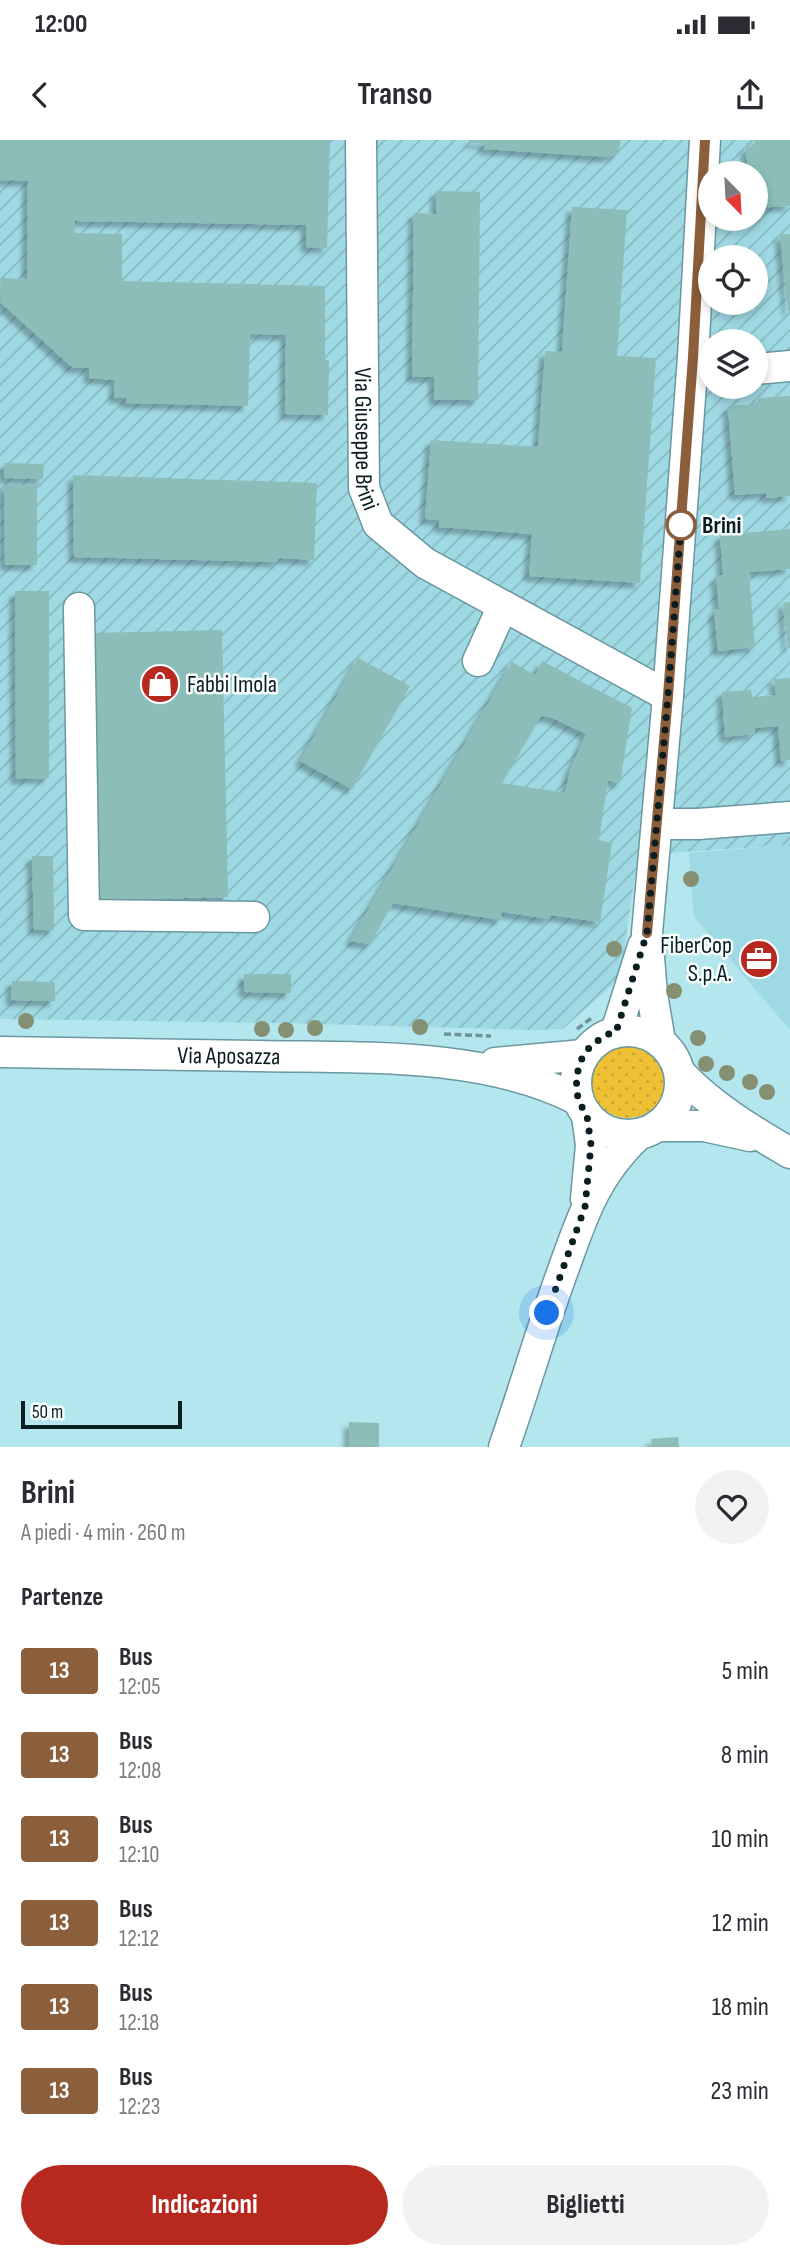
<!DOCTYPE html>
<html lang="it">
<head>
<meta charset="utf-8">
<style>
	:root { --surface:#fff; --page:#f2f2f3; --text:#2b2b33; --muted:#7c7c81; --accent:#b7291f }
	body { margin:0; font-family:"Sofia Sans Condensed",sans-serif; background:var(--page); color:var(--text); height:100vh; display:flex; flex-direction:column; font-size:26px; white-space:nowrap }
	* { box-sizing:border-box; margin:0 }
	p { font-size:23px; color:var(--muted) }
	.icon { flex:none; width:38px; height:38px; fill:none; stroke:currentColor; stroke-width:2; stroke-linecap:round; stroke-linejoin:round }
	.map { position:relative; height:1307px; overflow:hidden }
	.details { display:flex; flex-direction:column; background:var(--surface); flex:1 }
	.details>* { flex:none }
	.badge { padding:0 14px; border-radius:5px; font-size:24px; line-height:46px }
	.needle { width:46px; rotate:156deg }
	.controls { position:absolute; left:698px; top:21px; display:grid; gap:14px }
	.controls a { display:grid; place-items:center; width:70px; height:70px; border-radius:50%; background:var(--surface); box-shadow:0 4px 10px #0003; font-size:35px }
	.scale { position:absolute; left:21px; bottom:18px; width:161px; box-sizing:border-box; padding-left:7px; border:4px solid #0a1d20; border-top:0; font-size:19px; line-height:24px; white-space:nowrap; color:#0a1d20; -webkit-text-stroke:5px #f9feff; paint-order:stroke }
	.you { position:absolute; width:35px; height:35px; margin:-18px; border:5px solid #fff; border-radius:50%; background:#1a73e8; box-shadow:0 0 0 10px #1a73e833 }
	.map>.badge { position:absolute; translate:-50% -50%; box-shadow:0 0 0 4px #fff }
	h2 { padding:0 21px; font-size:26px; line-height:63px }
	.round { display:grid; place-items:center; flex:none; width:74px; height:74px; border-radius:37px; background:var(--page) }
	.overview { display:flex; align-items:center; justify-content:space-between; height:119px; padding:0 21px }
	h1 { font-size:33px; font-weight:700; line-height:52px }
	.button { display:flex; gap:14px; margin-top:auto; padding:14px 21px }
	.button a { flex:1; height:80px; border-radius:42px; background:var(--accent); color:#fff; font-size:28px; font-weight:700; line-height:80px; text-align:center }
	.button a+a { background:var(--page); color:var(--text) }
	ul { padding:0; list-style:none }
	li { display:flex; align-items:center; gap:21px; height:84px; padding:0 21px }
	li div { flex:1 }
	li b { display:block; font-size:26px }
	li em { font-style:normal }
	li .badge { min-width:77px; font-weight:700; text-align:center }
	.status { display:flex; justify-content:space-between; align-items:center; height:49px; padding:0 35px; background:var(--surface); direction:ltr }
	.status svg { height:19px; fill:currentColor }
	header { display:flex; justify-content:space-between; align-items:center; height:91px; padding:0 21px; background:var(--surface); font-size:32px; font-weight:700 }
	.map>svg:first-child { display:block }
</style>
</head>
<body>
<div class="status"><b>12:00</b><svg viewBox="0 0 49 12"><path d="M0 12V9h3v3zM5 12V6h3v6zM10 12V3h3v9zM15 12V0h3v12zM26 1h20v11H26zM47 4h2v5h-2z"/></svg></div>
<header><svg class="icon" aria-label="back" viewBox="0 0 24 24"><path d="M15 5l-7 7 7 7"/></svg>Transo<svg class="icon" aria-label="share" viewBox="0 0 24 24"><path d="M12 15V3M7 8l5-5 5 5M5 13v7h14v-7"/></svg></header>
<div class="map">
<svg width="790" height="1307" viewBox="0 0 790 1307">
	<defs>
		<pattern id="industrial-furrows" width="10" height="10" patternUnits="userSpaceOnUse" patternTransform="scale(1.75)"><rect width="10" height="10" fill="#9fd9e3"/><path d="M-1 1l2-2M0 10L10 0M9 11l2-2" fill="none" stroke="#88bac2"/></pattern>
		<pattern id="grass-dots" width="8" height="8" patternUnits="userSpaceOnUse" patternTransform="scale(1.75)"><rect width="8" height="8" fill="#efc034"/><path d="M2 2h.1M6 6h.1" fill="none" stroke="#cca52e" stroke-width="1.8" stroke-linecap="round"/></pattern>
		<filter id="shadow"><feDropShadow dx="-5.5" dy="5.5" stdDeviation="2" flood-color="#0004"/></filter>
	</defs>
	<rect width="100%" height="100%" fill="#b4e6ee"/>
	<path fill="#9fd9e3" d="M790,705V890L694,777L689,713Z"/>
	<path fill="url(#industrial-furrows)" fill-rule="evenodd" d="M0,0H790V705L638,715L620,838L563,889L535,890L278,883L0,879ZM710,33H756V79H710ZM710,117H756V163H710ZM710,201H756V247H710Z"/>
	<path fill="url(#grass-dots)" d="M591 941a37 37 0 1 1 74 0a37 37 0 1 1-74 0Z"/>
	<path fill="#8cbdb8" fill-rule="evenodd" filter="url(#shadow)" d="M0,0H330L327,108L306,107V85L75,81V93L122,94V141L325,146V220H329L328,275L285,274L286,195L250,194L248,266L126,263V258H114L115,240L89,238V228H73L0,162L1,138L27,139L28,41L0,40Z
		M469,0H621L618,13L607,17L484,9L485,4L469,2Z
		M755,0H790V66L756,68V33H748L746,7L755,6Z
		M436,51L480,52L478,260H434V237H412L414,73L436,74Z
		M572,67L627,70L617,216L656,218L640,443L529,436L532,394L439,387V380L425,379L431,300L538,307L545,211L562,212Z
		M790,94V171H788L780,95Z
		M790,256V356L766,358V353L735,355L728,266L758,264V258Z
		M4,323L44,324L43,339L4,338Z
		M73,335L317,343L314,420L278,418V422L74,417Z
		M4,345H37V425H5Z
		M790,389V429L749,432L755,507L718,511L714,470L719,469L716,436L723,435L720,395Z
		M15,451H49V638L16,639Z
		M790,462V508H788L783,463Z
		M222,490L228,757L99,760L93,493Z
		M358,518L410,546L352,649L300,621Z
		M542,521L632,568L620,643L608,640L599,700L612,703L600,782L550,775L549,779L502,772L501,780L393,763L370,804L350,801L512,522L535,535ZM541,576L553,578L586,594L570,630L565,653L502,643Z
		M790,538V620L781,621L778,586L754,588L755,594L725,597L722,552L751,550L752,557L776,555L774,539Z
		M32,716H53L54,790H34Z
		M244,834H291V853L244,852Z
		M12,841L55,842V861L11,860Z
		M349,1282L379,1283V1307H349Z
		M678,1297L679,1307H652L651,1299Z"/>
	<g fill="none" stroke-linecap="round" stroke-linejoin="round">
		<g stroke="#6998a0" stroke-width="33">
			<g id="minor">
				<path id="s1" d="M361,0L364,348L378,384L425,423L668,556"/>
				<path d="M756,229L790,226"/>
				<path d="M79,468L84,775L254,777"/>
				<path d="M478,521L503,466"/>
				<path d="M657,684H698L790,677"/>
				<circle cx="628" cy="943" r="52"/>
				<path d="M616,892L643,806"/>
				<path d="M660,901L652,854L647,793L668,556L693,217L705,0"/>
				<path id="s2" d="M0,912C87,914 174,915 260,916C362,918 486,912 578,960"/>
				<path d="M495,923L583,915"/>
				<path d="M680,933C711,966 751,990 790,1013"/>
				<path d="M657,986H704L750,996"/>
				<path d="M586,1059L591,1005L587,976"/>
				<path d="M504,1307C524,1250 541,1191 562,1133C582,1078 594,1036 639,994"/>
			</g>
		</g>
		<path stroke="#6f949a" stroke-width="3.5" stroke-dasharray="7 3.5" stroke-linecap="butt" d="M577,889L593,877
			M444,894L491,896"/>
		<use href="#minor" stroke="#fff" stroke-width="30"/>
	</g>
	<g fill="#859072">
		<circle cx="691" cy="739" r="8"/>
		<circle cx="614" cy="809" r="8"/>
		<circle cx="674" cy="851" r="8"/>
		<circle cx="26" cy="881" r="8"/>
		<circle cx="420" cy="887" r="8"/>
		<circle cx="315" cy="888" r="8"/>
		<circle cx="262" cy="889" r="8"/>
		<circle cx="286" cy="890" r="8"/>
		<circle cx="698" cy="898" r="8"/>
		<circle cx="706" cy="924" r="8"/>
		<circle cx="727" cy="933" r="8"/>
		<circle cx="750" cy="942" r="8"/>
		<circle cx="767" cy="952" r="8"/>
	</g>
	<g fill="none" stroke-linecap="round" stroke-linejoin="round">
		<g stroke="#fff" stroke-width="16">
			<path id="line" d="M647,793L668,556L693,217L705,0"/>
		</g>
		<use href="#line" stroke="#8b5e3c" stroke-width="10"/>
		<path stroke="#0a1d20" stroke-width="7" stroke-dasharray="0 12.6" d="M547,1173L585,1067L591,1005L587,976L578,960L576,937L583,915L590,907L605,895L616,892L647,793L668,556L681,385"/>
	</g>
	<defs>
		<g id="shop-disc" transform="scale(2.0125)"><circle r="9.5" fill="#b7291f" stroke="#f9feff"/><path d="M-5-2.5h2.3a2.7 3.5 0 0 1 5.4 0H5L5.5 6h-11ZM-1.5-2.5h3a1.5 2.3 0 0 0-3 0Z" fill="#fff"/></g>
		<g id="office-disc" transform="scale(2.0125)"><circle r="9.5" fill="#b7291f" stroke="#f9feff"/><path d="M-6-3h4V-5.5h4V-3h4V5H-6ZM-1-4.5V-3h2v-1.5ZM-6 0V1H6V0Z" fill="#fff"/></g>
	</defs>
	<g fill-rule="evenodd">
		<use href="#shop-disc" x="160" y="544"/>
		<use href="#office-disc" x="759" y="819"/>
	</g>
	<circle fill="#fff" stroke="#8b5e3c" stroke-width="3.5" cx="681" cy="385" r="14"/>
	<g text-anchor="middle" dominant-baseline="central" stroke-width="5" stroke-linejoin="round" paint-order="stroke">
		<g font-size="24" fill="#0a1d20" stroke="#f9feff">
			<text stroke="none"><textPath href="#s1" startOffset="299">Via Giuseppe Brini</textPath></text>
			<text stroke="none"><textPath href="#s2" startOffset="229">Via Aposazza</textPath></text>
		</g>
		<g font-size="24" font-weight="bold" fill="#0a1d20" stroke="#f9feff" text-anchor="start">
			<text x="702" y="385">Brini</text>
		</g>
		<g font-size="24" fill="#0a1d20" stroke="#f9feff" text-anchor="start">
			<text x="187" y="544">Fabbi Imola</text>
			<text x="732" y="805" text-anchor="end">FiberCop<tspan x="732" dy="28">S.p.A.</tspan></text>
		</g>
	</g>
</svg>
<div class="controls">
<a><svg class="needle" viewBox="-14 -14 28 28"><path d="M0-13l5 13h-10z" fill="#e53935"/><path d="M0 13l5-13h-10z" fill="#7c7c81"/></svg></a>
<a><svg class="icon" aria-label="locate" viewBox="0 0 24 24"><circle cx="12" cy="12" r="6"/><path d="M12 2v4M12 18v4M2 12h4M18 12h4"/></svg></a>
<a><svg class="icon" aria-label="layers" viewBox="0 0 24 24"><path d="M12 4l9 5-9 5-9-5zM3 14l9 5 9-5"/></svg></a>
</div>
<div class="scale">50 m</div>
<div class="you" style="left:547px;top:1173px"></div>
</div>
<section class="details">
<div class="overview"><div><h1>Brini</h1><p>A piedi · 4 min · 260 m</p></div><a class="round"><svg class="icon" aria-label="heart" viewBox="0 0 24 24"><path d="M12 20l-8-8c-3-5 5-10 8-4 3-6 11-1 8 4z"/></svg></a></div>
<h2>Partenze</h2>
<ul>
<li><span class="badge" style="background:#8b5e3c;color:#fff">13</span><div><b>Bus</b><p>12:05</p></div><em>5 min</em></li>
<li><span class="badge" style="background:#8b5e3c;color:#fff">13</span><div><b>Bus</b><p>12:08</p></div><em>8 min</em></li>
<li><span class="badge" style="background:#8b5e3c;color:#fff">13</span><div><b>Bus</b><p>12:10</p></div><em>10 min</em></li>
<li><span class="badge" style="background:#8b5e3c;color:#fff">13</span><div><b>Bus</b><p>12:12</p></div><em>12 min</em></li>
<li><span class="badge" style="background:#8b5e3c;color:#fff">13</span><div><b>Bus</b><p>12:18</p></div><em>18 min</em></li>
<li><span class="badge" style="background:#8b5e3c;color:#fff">13</span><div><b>Bus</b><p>12:23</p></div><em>23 min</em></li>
</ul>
<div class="button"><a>Indicazioni</a><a>Biglietti</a></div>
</section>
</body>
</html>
